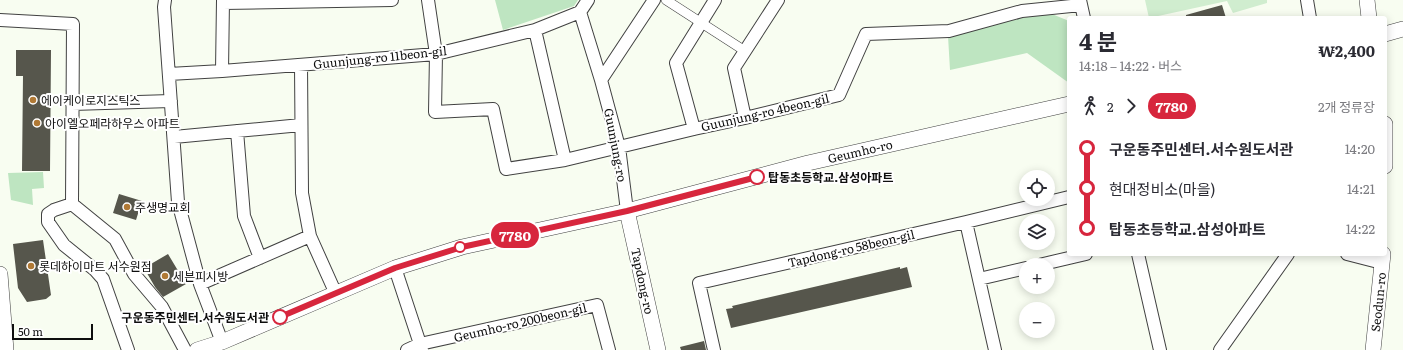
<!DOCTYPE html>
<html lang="ko">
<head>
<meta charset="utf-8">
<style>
	:root { --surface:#fff; --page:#f2f2f3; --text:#2b2b33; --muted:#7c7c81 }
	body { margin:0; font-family:Literata,"Noto Sans KR",serif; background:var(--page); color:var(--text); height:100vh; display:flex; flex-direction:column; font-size:15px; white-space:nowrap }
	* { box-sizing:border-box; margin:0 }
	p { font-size:13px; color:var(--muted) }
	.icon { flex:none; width:22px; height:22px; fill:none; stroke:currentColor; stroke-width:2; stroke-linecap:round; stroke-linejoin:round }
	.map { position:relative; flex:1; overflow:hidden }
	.panel { position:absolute; left:1067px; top:16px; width:320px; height:240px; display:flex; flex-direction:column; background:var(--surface); border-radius:4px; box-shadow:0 2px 10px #0003 }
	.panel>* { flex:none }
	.badge { padding:0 8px; border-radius:13px; font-size:14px; line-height:26px }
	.buttons { position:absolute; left:1019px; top:170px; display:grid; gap:8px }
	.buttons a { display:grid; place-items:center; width:36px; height:36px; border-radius:50%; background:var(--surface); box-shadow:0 2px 10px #0003; font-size:20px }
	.scale { position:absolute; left:12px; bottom:10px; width:81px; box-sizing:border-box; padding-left:4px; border:2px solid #0e0e0e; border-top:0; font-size:11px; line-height:14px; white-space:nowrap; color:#0e0e0e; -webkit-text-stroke:3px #fff; paint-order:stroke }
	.map>.badge { position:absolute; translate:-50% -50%; box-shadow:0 0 0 2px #fff }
	.legs { display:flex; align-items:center; gap:6px; height:44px; padding:0 12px; font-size:13px }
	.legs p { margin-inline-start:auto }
	.headline { display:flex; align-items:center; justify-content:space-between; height:68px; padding:0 12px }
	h1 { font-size:22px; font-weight:700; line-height:30px }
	ul { padding:0 12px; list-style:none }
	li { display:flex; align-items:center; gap:14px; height:40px; font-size:15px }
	li i { display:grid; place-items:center; width:6px; height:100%; margin:0 5px; background:currentColor }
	li i::after { content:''; width:10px; height:10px; margin:-5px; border:3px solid; border-radius:50%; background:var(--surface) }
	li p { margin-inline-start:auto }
	li:first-child i { background:linear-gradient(#0000 50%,currentColor 0) }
	li:last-child i { background:linear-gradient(currentColor 50%,#0000 0) }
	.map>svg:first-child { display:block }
</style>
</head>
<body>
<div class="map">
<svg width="1403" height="350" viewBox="0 0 1403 350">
	<rect width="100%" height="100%" fill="#f8fdf1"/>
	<path fill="#bee5c1" d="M495,0H578L574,6L503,30Z
		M1047,12L1069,21V83L1027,53L950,70L948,36Z
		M43,172L44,188L32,189L33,205L11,200L8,173Z"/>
	<path fill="#d0edcf" d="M1145,0H1267V3L1233,13L1227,1L1149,18Z"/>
	<path fill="#56564c" d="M1222,5L1226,18H1186V15Z
		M16,50H51L50,171H22L23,76H16Z
		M119,194L142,201L136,220L113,213Z
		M43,240L51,295L46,299L27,302L18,288L13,244Z
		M168,254L186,284L163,297L155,287L144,268Z
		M900,267V269L907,267L912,287L731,328L726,309L733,308L732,306Z
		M704,341L706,350H681L680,347Z"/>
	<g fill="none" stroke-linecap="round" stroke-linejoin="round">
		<g stroke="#414141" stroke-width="10">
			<path id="pedestrian" d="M666,0L745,51"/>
		</g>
		<g stroke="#414141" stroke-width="14">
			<path id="minor" d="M165,0L164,7L178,202L200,284L222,342
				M428,0L436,54L435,112L493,109L506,169L565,160L694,129L745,118L839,95L866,34L949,31L1022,11L1081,5
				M588,0L580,12L601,80L619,147L627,211
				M1080,0L1084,18
				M1307,0L1310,18
				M223,3L392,0
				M0,20L73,24L72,204
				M535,30L565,160
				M301,65L302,193L310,236L336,294
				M222,71L223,0
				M169,74L222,71L436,54L535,30L580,12
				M601,80L654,0
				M72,104L171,101
				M745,118L734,68L778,0
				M694,129L676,63L715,0
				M237,131L244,216L260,258
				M174,137L301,125
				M72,204L54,210L48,214V222L64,245L95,270L103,279L128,350
				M72,204L115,239L134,274L162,307L185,350
				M966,222L995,350
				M1138,254L1160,350
				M1347,254L1382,263
				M1039,265L1086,254
				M395,268L422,350
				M979,279L1026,268
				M200,284L310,236
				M407,350L420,344L597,305L609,350
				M714,350L699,283L966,222L1069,197
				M1220,350L1288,254"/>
		</g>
		<g stroke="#414141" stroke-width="16">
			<path id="tertiary" d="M1367,0L1369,18
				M1385,34L1403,29
				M1385,124V166
				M627,211L658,350
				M0,274L6,350
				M197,350L222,342L395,268L462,247L627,211L808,163L1069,104
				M1373,350L1383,254"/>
		</g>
		<use href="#pedestrian" stroke="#fff" stroke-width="9"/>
		<use href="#minor" stroke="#fff" stroke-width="12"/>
		<use href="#tertiary" stroke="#fff" stroke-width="15"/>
	</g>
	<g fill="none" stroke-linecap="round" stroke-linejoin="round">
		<g stroke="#fff" stroke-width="9">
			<path id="line-1" d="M280,317L395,268L462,247L627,211L757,177"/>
		</g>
		<use href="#line-1" stroke="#d7263d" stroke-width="6"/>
	</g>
	<g fill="#b07935" stroke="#fff" stroke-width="1.5">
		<circle cx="33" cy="100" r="4"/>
		<circle cx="37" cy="123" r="4"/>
		<circle cx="127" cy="207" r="4"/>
		<circle cx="31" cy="266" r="4"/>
		<circle cx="165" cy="276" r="4"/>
	</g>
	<g fill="#fff" stroke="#d7263d" stroke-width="2">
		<circle cx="757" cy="177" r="7"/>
		<circle cx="460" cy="247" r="5"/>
		<circle cx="280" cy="317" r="7"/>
	</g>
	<g text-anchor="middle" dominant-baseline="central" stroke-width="4" stroke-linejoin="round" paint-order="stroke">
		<g font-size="12" fill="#0e0e0e" stroke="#fff">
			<text transform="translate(380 57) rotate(-6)">Guunjung-ro 11beon-gil</text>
			<text transform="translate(765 112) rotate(-13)">Guunjung-ro 4beon-gil</text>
			<text transform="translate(616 145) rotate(79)">Guunjung-ro</text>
			<text transform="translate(860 151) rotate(-13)">Geumho-ro</text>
			<text transform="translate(851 248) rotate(-13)">Tapdong-ro 58beon-gil</text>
			<text transform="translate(643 281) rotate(78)">Tapdong-ro</text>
			<text transform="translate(1378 302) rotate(-84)">Seodun-ro</text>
			<text transform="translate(520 322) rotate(-13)">Geumho-ro 200beon-gil</text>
		</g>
		<g font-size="12" fill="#0e0e0e" stroke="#fff" text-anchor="start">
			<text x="41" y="100">에이케이로지스틱스</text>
			<text x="45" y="123">아이엘오페라하우스 아파트</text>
			<text x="135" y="207">주생명교회</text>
			<text x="39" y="266">롯데하이마트 서수원점</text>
			<text x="173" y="276">세븐피시방</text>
		</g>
		<g font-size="12" font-weight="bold" fill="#0e0e0e" stroke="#fff" text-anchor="start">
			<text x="768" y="177">탑동초등학교.삼성아파트</text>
			<text x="269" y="317" text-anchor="end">구운동주민센터.서수원도서관</text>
		</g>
	</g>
</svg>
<div class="buttons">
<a><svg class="icon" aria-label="locate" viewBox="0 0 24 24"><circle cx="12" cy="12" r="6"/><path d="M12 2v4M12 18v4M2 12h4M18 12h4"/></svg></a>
<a><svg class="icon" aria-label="layers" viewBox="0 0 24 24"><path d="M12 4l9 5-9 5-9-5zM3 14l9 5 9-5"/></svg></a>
<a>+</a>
<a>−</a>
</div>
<div class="scale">50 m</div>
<b class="badge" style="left:515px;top:235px;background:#d7263d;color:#fff">7780</b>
<section class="panel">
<div class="headline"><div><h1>4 분</h1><p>14:18 – 14:22 · 버스</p></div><b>₩2,400</b></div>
<div class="legs"><svg class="icon" aria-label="walk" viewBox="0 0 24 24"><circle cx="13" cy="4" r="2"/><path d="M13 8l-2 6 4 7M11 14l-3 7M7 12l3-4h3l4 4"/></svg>2<svg class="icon" aria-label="forward" viewBox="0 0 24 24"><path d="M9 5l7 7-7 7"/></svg><b class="badge" style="background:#d7263d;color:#fff">7780</b><p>2개 정류장</p></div>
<ul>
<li><i style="color:#d7263d"></i><b>구운동주민센터.서수원도서관</b><p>14:20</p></li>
<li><i style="color:#d7263d"></i><span>현대정비소(마을)</span><p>14:21</p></li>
<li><i style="color:#d7263d"></i><b>탑동초등학교.삼성아파트</b><p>14:22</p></li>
</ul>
</section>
</div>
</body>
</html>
